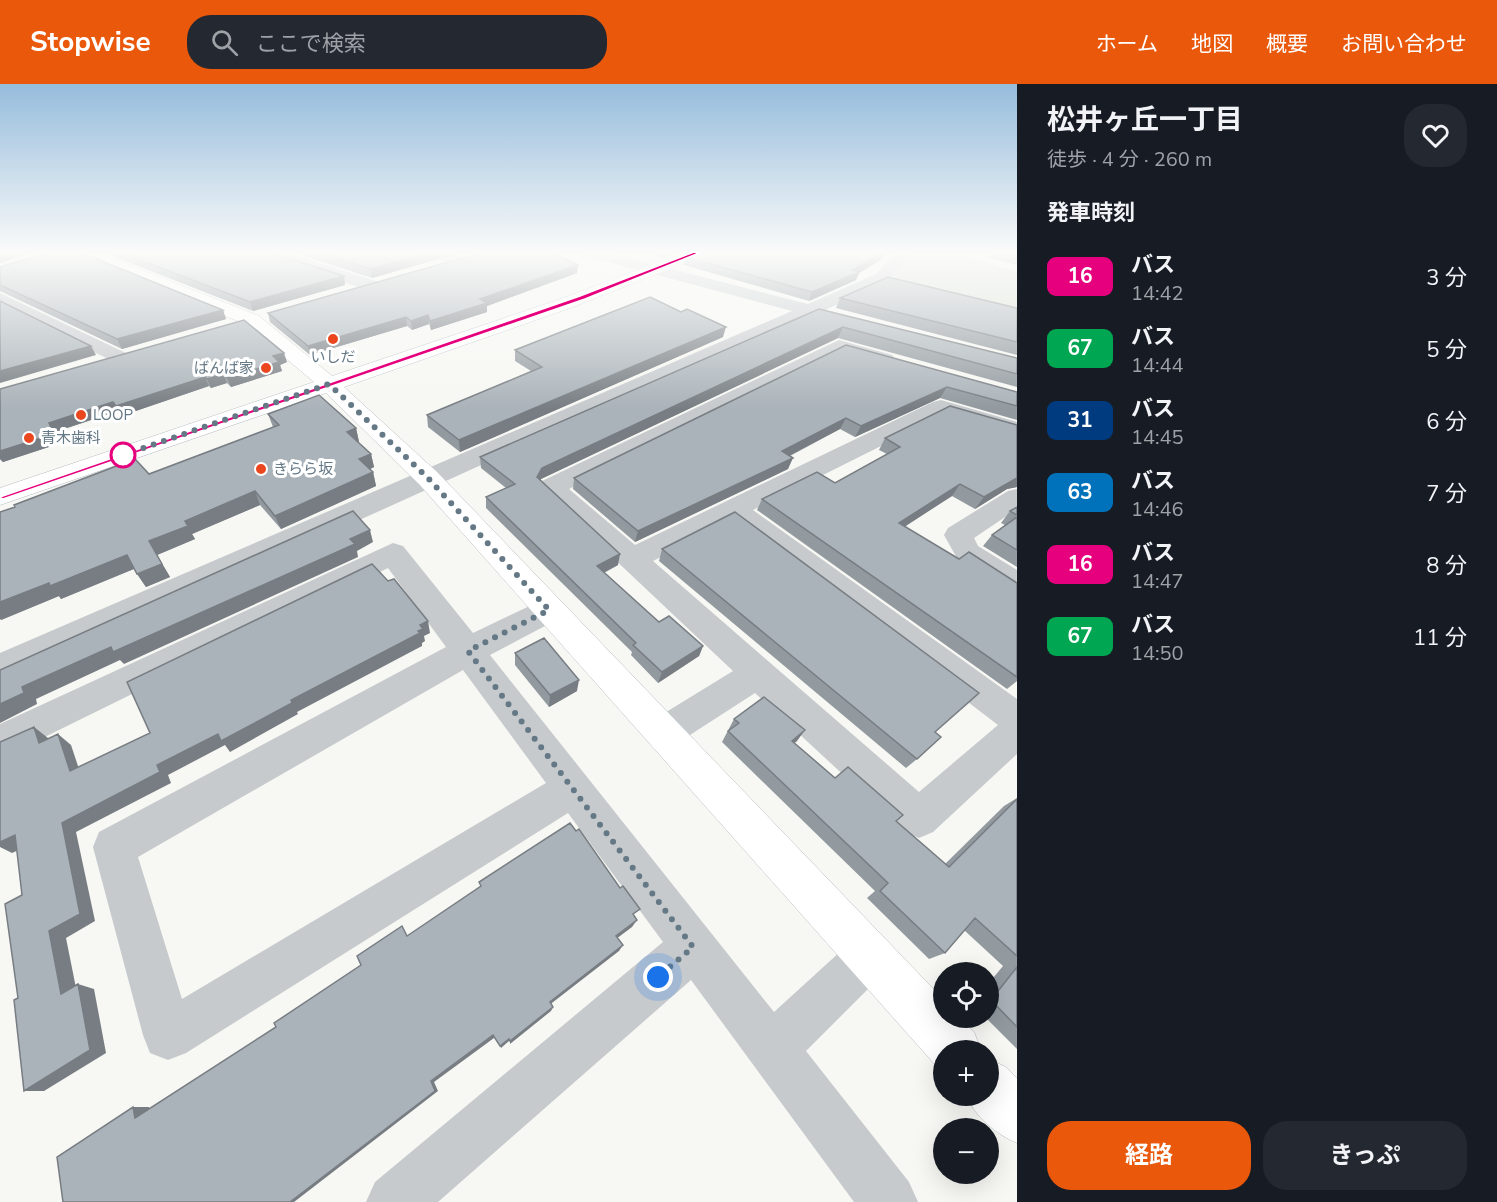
<!DOCTYPE html>
<html lang="ja">
<head>
<meta charset="utf-8">
<style>
	:root { --surface:#171b24; --page:#242831; --text:#f1f3f6; --muted:#9ea1a6; --accent:#ea580c }
	body { margin:0; font-family:"Nunito Sans","Noto Sans JP",sans-serif; background:var(--page); color:var(--text); height:100vh; display:flex; flex-direction:column; font-size:22px; white-space:nowrap }
	* { box-sizing:border-box; margin:0 }
	p { font-size:20px; color:var(--muted) }
	.icon { flex:none; width:33px; height:33px; fill:none; stroke:currentColor; stroke-width:2; stroke-linecap:round; stroke-linejoin:round }
	.map { position:relative; flex:1; overflow:hidden }
	.drawer { display:flex; flex-direction:column; background:var(--surface); width:480px }
	.drawer>* { flex:none }
	.badge { padding:0 12px; border-radius:9px; font-size:21px; line-height:39px }
	.fabs { position:absolute; left:933px; top:878px; display:grid; gap:12px }
	.fabs a { display:grid; place-items:center; width:66px; height:66px; border-radius:50%; background:var(--surface); box-shadow:0 6px 24px #0002; font-size:30px }
	.you { position:absolute; width:30px; height:30px; margin:-15px; border:4px solid #fff; border-radius:50%; background:#1a73e8; box-shadow:0 0 0 9px #1a73e833 }
	.map>.badge { position:absolute; translate:-50% -50%; box-shadow:0 0 0 3px #fff }
	h2 { padding:0 30px; font-size:22px; line-height:54px }
	.round { display:grid; place-items:center; flex:none; width:63px; height:63px; border-radius:24px; background:var(--page) }
	.overview { display:flex; align-items:center; justify-content:space-between; height:102px; padding:0 30px }
	h1 { font-size:28px; font-weight:700; line-height:45px }
	.primary-button { display:flex; gap:12px; margin-top:auto; padding:12px 30px }
	.primary-button a { flex:1; height:69px; border-radius:24px; background:var(--accent); color:#fff; font-size:24px; font-weight:700; line-height:69px; text-align:center }
	.primary-button a+a { background:var(--page); color:var(--text) }
	ul { padding:0; list-style:none }
	li { display:flex; align-items:center; gap:18px; height:72px; padding:0 30px }
	li div { flex:1 }
	li b { display:block; font-size:22px }
	li em { font-style:normal }
	li .badge { min-width:66px; font-weight:700; text-align:center }
	header { display:flex; align-items:center; gap:36px; box-sizing:border-box; height:84px; padding:0 30px; background:var(--accent); color:#fff }
	header strong { font-size:28px }
	nav { display:flex; gap:33px; margin-inline-start:auto; font-size:21px }
	.search { width:420px; height:54px; background:var(--page); display:flex; align-items:center; gap:15px; box-sizing:border-box; padding:0 21px; border-radius:24px; color:var(--muted); font-size:22px }
	main { display:flex; flex:1; min-height:0 }
	.map>svg:first-child { display:block }
</style>
</head>
<body>
<header>
<strong>Stopwise</strong>
<div class="search"><svg class="icon" aria-label="search" viewBox="0 0 24 24"><circle cx="10" cy="10" r="6"/><path d="M15 15l6 6"/></svg>ここで検索</div>
<nav><a>ホーム</a><a>地図</a><a>概要</a><a>お問い合わせ</a></nav>
</header>
<main>
<div class="map">
<svg width="1017" height="1118" viewBox="0 0 1017 1118">
	<rect width="100%" height="100%" fill="#f7f7f3"/>
	<path fill="#d8dfd4" d="M910,169H951L1017,187V223L895,195L893,192Z"/>
	<g fill="none" stroke-linecap="round" stroke-linejoin="round">
		<g stroke="#b6bcc0" stroke-width="1">
			<path id="secondary" d="M77,169H99L259,232L332,292L561,215L682,169H704L702,172L573,223L344,303L437,388L944,916V933H959L974,948L981,966H944V986L938,984L419,400L326,309L0,421V404L314,298L245,240L79,172Z
				M988,975L1006,983L1017,994V1059C996,1050 975,1033 966,1011H988Z"/>
		</g>
		<path fill="#c6cacd" fill-rule="evenodd" d="M264,169H288L376,197L379,201L370,206L364,205L266,172Z
			M427,169C440,169 459,166 468,176L460,181L429,172Z
			M584,169H610L808,220L876,190L895,169H911L888,198L827,225L828,228L826,232H812L0,598V569L792,227L586,172Z
			M0,209L126,269L129,273L126,277H112L0,221Z
			M839,256L892,271L895,275L892,279L885,281L841,269L569,405L635,461L933,318L941,316L1017,338V352L943,331L753,426L1017,615V670L933,748L919,754L905,748L755,609L676,660L663,665L650,660L645,649L650,638L733,587L538,403L542,397ZM731,437L998,641L919,708L653,477Z
			M1017,405V425L974,454L978,462L1017,486V511L1006,508L958,476L944,451L948,444L1008,407Z
			M393,459L403,462L473,549L538,518L549,514L560,518L565,526L560,534L490,571L774,928L853,856L869,849L885,856L892,872L885,888L806,967L909,1098L918,1118H854L691,896L438,1118H366L375,1098L663,858L568,729L186,969L168,976L150,969L143,951L93,763L99,748L446,563L388,484L0,675V640ZM463,586L546,699L182,915L138,773Z"/>
		<use href="#secondary" fill="#fff" fill-rule="evenodd"/>
	</g>
	<path fill="#929a9f" d="M105,169H272L345,201L253,227Z
		M295,169H459L372,194Z
		M645,169H676L662,174Z
		M697,169H885L882,175L859,189L856,196L809,217L684,181L686,173Z
		M993,169H1017V181L990,174Z
		M0,183L223,226L226,235L122,265L0,207Z
		M577,189L487,222V228L431,246L429,240L412,246L407,242L310,271L270,238L268,229Z
		M840,214L1017,224V271L836,224Z
		M819,225L1017,274V303L838,254L541,395L540,396L618,481L604,489L659,538L703,562L699,572L658,599L631,571L632,568L486,424V413L506,404L481,384L480,373Z
		M723,253L460,368L428,343L427,331L531,287L515,277V266Z
		M846,261L1017,308V336L940,314L855,353L840,345L790,372L788,385L635,458L573,405L574,394Z
		M287,278L280,281L282,287L231,303L227,299L211,304L209,302L121,332L118,327L55,348L61,359L3,378L0,375V305Z
		M268,330L356,344L359,358H358L371,370L374,383L370,385L373,388L376,402L281,445L260,421L192,450L195,455L157,471L170,493L146,503L134,485L61,515L59,512L1,536L149,390L273,343Z
		M1017,341V403L1007,405L975,425L952,412L904,442L959,475L1017,499V597L1007,605L757,426L762,415L835,399L887,370L879,366L885,354Z
		M1017,423V483L983,462L992,451L1005,441L1001,439L1010,427Z
		M662,465L935,648L917,675L906,684L659,477Z
		M515,569L577,607L549,623L515,581Z
		M734,635L797,657L794,659L835,694L896,737L945,780L1004,722L1017,714V965L985,933H988V900L1003,882L964,846L945,869L929,875L867,814L875,807L722,658Z"/>
	<path fill="#777d82" d="M0,169H30L0,179Z
		M429,169H459L372,194L371,185Z
		M663,169H676L662,174Z
		M882,169H885L882,175L859,189L856,196L809,217L812,208Z
		M578,181L577,189L487,222V228L431,246L430,237L480,215Z
		M344,192L345,201L253,227L250,218Z
		M223,226L226,235L122,265L117,255Z
		M428,231L429,240L412,246L411,237Z
		M406,233L407,242L310,271L308,262Z
		M726,243L723,253L460,368L459,356Z
		M843,243L838,254L541,395L536,405L537,393L542,384Z
		M91,262L96,271L0,299V287Z
		M284,269L287,278L280,281L282,287L231,303L227,294L273,272Z
		M223,290L227,299L211,304L207,295Z
		M205,293L209,302L121,332L116,322Z
		M947,303L940,314L855,353L861,342Z
		M113,318L118,327L55,348L61,359L3,378L0,375V367L49,339Z
		M846,334L840,345L777,378L782,367Z
		M356,344L359,358L350,362L347,348Z
		M371,370L374,383L362,389L359,375Z
		M793,374L788,385L635,458L638,447Z
		M373,388L376,402L281,445L275,432Z
		M1017,394V403L1007,405L975,425L984,413Z
		M960,400L952,412L892,451L899,439Z
		M255,407L260,421L192,450L195,455L157,471L170,493L146,503L137,490L149,457L185,437Z
		M370,446L373,458L357,467L358,473L124,580L120,576L36,615L37,620L0,639V620L22,603Z
		M620,470L618,481L595,493L597,482Z
		M127,471L136,484L61,515L59,512L1,536L0,535V518L49,499Z
		M428,537L430,549L424,552L425,557L422,559V562L297,628L298,630L230,668L225,661L168,691L171,699L76,748L95,837L66,854L78,914L61,910L49,847L62,739L157,681L218,650L291,616L418,547L420,541Z
		M703,562L699,572L658,599L662,588Z
		M579,596L577,607L549,623L550,611Z
		M34,643L48,654L53,670L39,659Z
		M805,646L797,657L784,667L792,657Z
		M58,650L71,661L83,697L70,687Z
		M15,751L32,760L12,769L0,763V758Z
		M637,836L632,843L612,858L616,852Z
		M623,861L619,867L548,922L550,918Z
		M78,900L94,905L106,969L44,1007H24Z
		M553,923L551,927L510,960V957Z
		M493,951L494,954L434,998L438,1007L294,1118H290L431,997Z
		M509,955V957L501,964L500,962Z
		M133,1023H149L151,1034H135Z"/>
	<path fill="#aab3b9" stroke="#777d82" stroke-width="1.5" d="M46,169H82L223,226L117,255L0,201V183Z
		M122,169H272L344,192L250,218Z
		M319,169H429L371,185Z
		M480,169H553L578,181L480,215L487,219L430,237L428,231L411,237L406,233L308,262L268,229Z
		M697,169H882L852,186L859,188L812,208L686,173Z
		M888,193L1017,224V258L840,214Z
		M650,213L681,228L687,225L726,243L459,356L427,331L542,283L515,266Z
		M0,217L91,262L0,287Z
		M819,225L1017,274V290L843,243L542,384L537,393L620,470L597,482L659,538L669,532L703,562L662,588L633,561L636,559L486,413L515,400L480,373Z
		M244,236L284,269L273,272L279,278L227,294L223,290L207,295L205,293L116,322L113,318L49,339L54,350L0,367V305Z
		M846,261L1017,308V322L947,303L861,342L846,334L782,367L793,374L638,447L574,394Z
		M319,311L356,344L347,348L371,370L359,375L373,388L275,432L255,407L185,437L188,442L149,457L162,480L137,490L127,471L50,502L49,499L0,518V428L15,423L14,421L135,375L149,390L279,341L268,330Z
		M950,322L1017,341V394L984,413L960,400L899,439L959,475L969,468L1017,499V593L762,415L817,388L835,399L900,363L885,354Z
		M1017,423V431L1010,427Z
		M353,427L370,446L350,455L355,460L113,568L111,563L22,603L24,609L0,620V586Z
		M735,428L979,609L935,648L941,653L917,675L662,465Z
		M1017,433V466L992,451Z
		M372,480L388,497L394,495L428,537L420,541L423,545L418,547L420,549L291,616L292,619L221,657L218,650L157,681L160,688L62,739L80,830L49,847L61,910L78,900L90,966L24,1007L14,916L18,914L5,820L22,811L15,751L0,758V658L34,643L39,659L58,650L70,687L150,649L127,598Z
		M544,554L579,596L550,611L515,569Z
		M764,613L805,646L792,657L835,694L848,683L903,731L896,737L949,783L1017,715V872L975,834L945,869L880,807L888,799L728,647L739,639L734,635Z
		M570,739L576,747L579,745L620,804L623,802L640,825L633,830L637,836L616,852L623,861L550,918L553,923L510,957L509,955L500,962L493,951L431,997L435,1007L290,1118H63L57,1073L133,1023L135,1034L276,943L274,939L361,881L357,872L402,842L407,852L481,802L479,798Z
		M1017,883V943L991,916Z"/>
	<linearGradient id="sky" x2="0" y2="1"><stop stop-color="#96bcdc"/><stop offset="0.52" stop-color="#fbfbfa"/><stop offset="1" stop-color="#fbfbfa" stop-opacity="0"/></linearGradient>
	<rect width="1017" height="325" fill="url(#sky)"/>
	<path fill="#e6007e" stroke="#fff" stroke-width="1.5" d="M694,168L699,169L585,215L3,415L0,413L580,212Z"/>
	<g fill="none" stroke-linecap="round" stroke-linejoin="round">
		<path stroke="#647886" stroke-width="6" stroke-dasharray="0 10.8" d="M123,371L329,300L428,394L549,526L468,567L693,863L658,893"/>
	</g>
	<g fill="#eb471f" stroke="#fff" stroke-width="2">
		<circle cx="333" cy="255" r="6"/>
		<circle cx="266" cy="284" r="6"/>
		<circle cx="81" cy="331" r="6"/>
		<circle cx="29" cy="354" r="6"/>
		<circle cx="261" cy="385" r="6"/>
	</g>
	<circle fill="#fff" stroke="#e6007e" stroke-width="3" cx="123" cy="371" r="12"/>
	<g text-anchor="middle" dominant-baseline="central" stroke-width="6" stroke-linejoin="round" paint-order="stroke">
		<g font-size="15" fill="#647886" stroke="#fff" text-anchor="start">
			<text x="333" y="273" text-anchor="middle">いしだ</text>
			<text x="254" y="284" text-anchor="end">ばんば家</text>
			<text x="93" y="331">LOOP</text>
			<text x="41" y="354">青木歯科</text>
			<text x="273" y="385">きらら坂</text>
		</g>
	</g>
</svg>
<div class="fabs">
<a><svg class="icon" aria-label="locate" viewBox="0 0 24 24"><circle cx="12" cy="12" r="6"/><path d="M12 2v4M12 18v4M2 12h4M18 12h4"/></svg></a>
<a>+</a>
<a>−</a>
</div>
<div class="you" style="left:658px;top:893px"></div>
</div>
<section class="drawer">
<div class="overview"><div><h1>松井ヶ丘一丁目</h1><p>徒歩 · 4 分 · 260 m</p></div><a class="round"><svg class="icon" aria-label="heart" viewBox="0 0 24 24"><path d="M12 20l-8-8c-3-5 5-10 8-4 3-6 11-1 8 4z"/></svg></a></div>
<h2>発車時刻</h2>
<ul>
<li><span class="badge" style="background:#e6007e;color:#fff">16</span><div><b>バス</b><p>14:42</p></div><em>3 分</em></li>
<li><span class="badge" style="background:#00a651;color:#fff">67</span><div><b>バス</b><p>14:44</p></div><em>5 分</em></li>
<li><span class="badge" style="background:#003b80;color:#fff">31</span><div><b>バス</b><p>14:45</p></div><em>6 分</em></li>
<li><span class="badge" style="background:#0072bc;color:#fff">63</span><div><b>バス</b><p>14:46</p></div><em>7 分</em></li>
<li><span class="badge" style="background:#e6007e;color:#fff">16</span><div><b>バス</b><p>14:47</p></div><em>8 分</em></li>
<li><span class="badge" style="background:#00a651;color:#fff">67</span><div><b>バス</b><p>14:50</p></div><em>11 分</em></li>
</ul>
<div class="primary-button"><a>経路</a><a>きっぷ</a></div>
</section>
</main>
</body>
</html>
